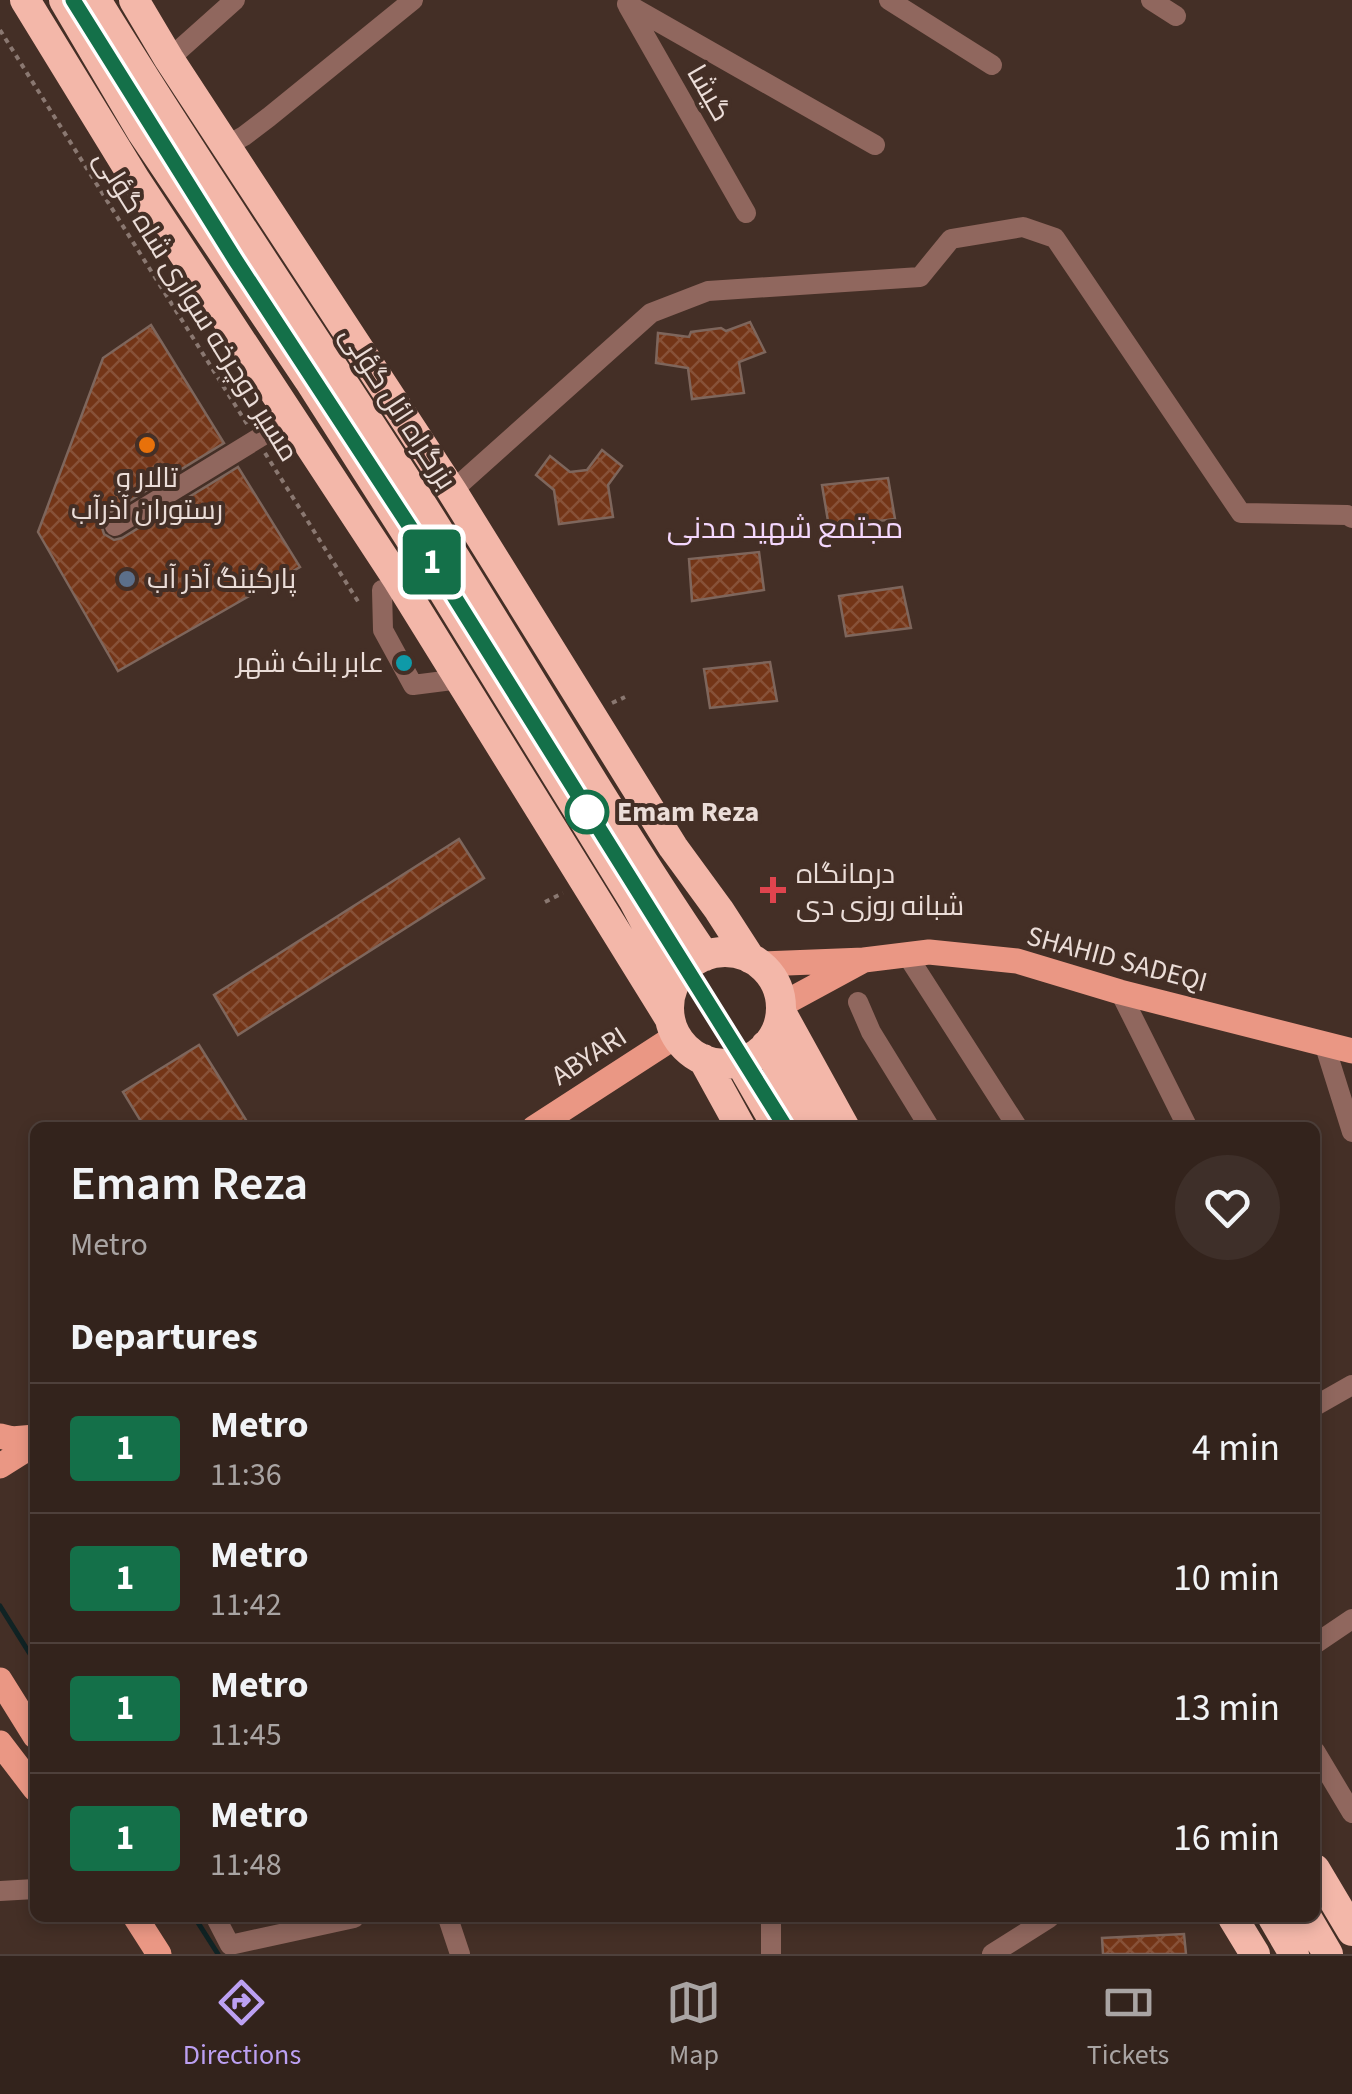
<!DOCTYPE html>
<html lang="en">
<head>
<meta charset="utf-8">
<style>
	:root { --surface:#33231c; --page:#3e2f29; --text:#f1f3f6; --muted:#a9a4a3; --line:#4e403b; --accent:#bca0f2 }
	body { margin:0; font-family:"Source Sans 3",Cairo,sans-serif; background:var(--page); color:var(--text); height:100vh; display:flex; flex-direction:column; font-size:38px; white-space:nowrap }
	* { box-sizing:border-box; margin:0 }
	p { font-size:32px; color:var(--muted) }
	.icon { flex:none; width:55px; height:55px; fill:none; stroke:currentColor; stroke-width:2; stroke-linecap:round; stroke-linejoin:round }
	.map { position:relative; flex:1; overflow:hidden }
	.panel { position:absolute; left:30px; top:1122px; width:1290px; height:800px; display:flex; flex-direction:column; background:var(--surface); border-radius:15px; box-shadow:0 5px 15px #0003,0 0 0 2px var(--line) }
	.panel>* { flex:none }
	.badge { padding:0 20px; border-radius:8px; font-size:35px; line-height:65px }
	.map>.badge { position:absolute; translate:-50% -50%; box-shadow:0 0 0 5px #fff }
	h2 { padding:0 40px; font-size:38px; line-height:90px }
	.round { display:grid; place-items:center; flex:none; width:105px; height:105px; border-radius:52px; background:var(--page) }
	.overview { display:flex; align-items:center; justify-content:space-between; height:170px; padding:0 40px }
	h1 { font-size:48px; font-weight:600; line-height:75px }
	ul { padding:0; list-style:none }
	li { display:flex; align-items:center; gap:30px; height:130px; padding:0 40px; border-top:2px solid var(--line) }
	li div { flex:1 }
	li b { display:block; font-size:38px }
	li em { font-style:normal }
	li .badge { min-width:110px; font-weight:700; text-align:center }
	.menu { display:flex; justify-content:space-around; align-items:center; height:140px; border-top:2px solid var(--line); background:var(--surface); font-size:28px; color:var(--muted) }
	.menu a { display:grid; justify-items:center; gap:5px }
	.menu .active { color:var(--accent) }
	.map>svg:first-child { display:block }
</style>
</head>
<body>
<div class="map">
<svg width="1352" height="1954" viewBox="0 0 1352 1954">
	<defs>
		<pattern id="building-cross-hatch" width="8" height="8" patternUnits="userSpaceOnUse" patternTransform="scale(2.5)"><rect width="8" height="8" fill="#733517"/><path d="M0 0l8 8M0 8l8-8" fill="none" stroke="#875238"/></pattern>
	</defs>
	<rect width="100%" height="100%" fill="#442f26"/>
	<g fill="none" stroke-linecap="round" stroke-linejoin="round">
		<path stroke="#102324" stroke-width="5" d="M0,1606L35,1662
			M195,1918L218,1954"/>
	</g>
	<path fill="url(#building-cross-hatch)" stroke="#7e665c" stroke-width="2.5" d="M750,322L765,352L739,362L744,393L692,399L688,368L656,363L658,333L689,337L691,332L721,328L726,331Z
		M151,325L224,443L108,514L101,525L104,534L114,540L122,538L238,467L300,567L118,671L38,532L103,358Z
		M602,450L622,466L608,485L613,517L559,524L554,490L536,475L550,456L570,472L587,470Z
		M888,478L895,519L829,527L822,485Z
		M759,552L764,590L692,601L689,559Z
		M902,587L911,628L846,636L839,596Z
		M770,662L777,701L710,708L704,669Z
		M459,839L484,878L238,1035L214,995Z
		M199,1045L251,1128H145L123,1092Z
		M1184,1934L1186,1954H1103L1102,1938Z"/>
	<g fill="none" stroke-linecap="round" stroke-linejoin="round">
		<path stroke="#8a7871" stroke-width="4" stroke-dasharray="5 5" stroke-linecap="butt" d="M0,30L247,424
			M265,453L359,603
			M612,703L625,697
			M545,902L563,893"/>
		<path stroke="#90675e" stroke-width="20" d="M889,0L992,65
			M1151,0L1176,16
			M627,4L875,145
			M628,6L746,213
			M169,59L235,0
			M226,146L244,136L269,117L413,0
			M452,491L651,313L708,291L920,277L951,239L1023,227L1055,238L1241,513L1347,515L1352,518
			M115,526L293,417
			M382,590L383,630L413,685L460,679
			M907,955L1018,1128
			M1120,992L1188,1128
			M858,1002L871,1032L930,1128
			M1324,1043L1352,1132
			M1315,1406L1352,1385
			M1315,1644L1352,1619
			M1315,1751L1352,1813
			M0,1891L35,1889
			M216,1918L230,1945L354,1918
			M448,1918L460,1954
			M771,1918V1954
			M992,1954L1049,1918"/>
		<path stroke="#ea9784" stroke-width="25" d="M864,960L929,952L1017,961L1120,992L1352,1051
			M760,964L864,960L781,1005
			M534,1128L676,1036
			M0,1436L12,1439L35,1437
			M0,1466L35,1444
			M0,1680L35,1736
			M0,1743L35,1789
			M136,1918L159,1954"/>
		<path stroke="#f3b7a9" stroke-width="30" d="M25,0L136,181L398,580L670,1019
			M64,0L142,132L309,380L437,581L634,901L676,980
			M96,0C201,172 316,338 424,508C518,657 606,810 705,956
			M134,0L169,59L452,491L673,847L719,910L750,958
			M669 1008a56 56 0 1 1 112 0a56 56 0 1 1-112 0Z
			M781,1012L845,1128
			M766,1045L812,1128
			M703,1059L741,1128
			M740,1062L778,1128
			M1315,1869L1352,1931
			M1233,1918L1255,1954
			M1273,1918L1294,1954
			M1307,1918L1328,1954"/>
	</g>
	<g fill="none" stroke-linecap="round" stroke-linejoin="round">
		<g stroke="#fff" stroke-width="22">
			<path id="line" d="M73,0L236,261L427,553L786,1128"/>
		</g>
		<use href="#line" stroke="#147049" stroke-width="15"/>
	</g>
	<circle fill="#e8710a" stroke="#442f26" stroke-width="4" cx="147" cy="445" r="10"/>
	<circle fill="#5c6f8a" stroke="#442f26" stroke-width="4" cx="127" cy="579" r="10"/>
	<circle fill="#0f9aa8" stroke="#442f26" stroke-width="4" cx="404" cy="663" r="10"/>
	<circle fill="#fff" stroke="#147049" stroke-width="5" cx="587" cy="812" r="20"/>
	<path fill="#e0444e" stroke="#442f26" stroke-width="4" d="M768 875h10v10h10v10h-10v10h-10v-10h-10v-10h10z"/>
	<g text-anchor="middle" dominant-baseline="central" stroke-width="8" stroke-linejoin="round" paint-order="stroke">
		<g font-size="28" fill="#ebddd8" stroke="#442f26">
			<text transform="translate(709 93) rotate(60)">گیشا</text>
			<text transform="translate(196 306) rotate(58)">مسیر دوچرخه سواری شاه گؤلی</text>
			<text transform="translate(398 408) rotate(57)">بزرگراه ائل گؤلی</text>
			<text transform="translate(1117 959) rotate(15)">SHAHID SADEQI</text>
			<text transform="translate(589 1056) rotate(-33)">ABYARI</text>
		</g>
		<g font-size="28" fill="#ebddd8" stroke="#442f26" text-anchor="start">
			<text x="147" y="478" text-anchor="middle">تالار و<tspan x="147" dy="32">رستوران آذرآب</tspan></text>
			<text x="147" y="579">پارکینگ آذر آب</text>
			<text x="384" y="663" text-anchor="end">عابر بانک شهر</text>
			<text x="796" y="874">درمانگاه<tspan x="796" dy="32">شبانه روزی دی</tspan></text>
		</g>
		<g font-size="28" font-weight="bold" fill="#ebddd8" stroke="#442f26" text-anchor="start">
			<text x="617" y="812">Emam Reza</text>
		</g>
		<g font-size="30" fill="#f4d7fd" stroke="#442f26">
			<text x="785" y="528">مجتمع شهید مدنی</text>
		</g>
	</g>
</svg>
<b class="badge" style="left:432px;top:562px;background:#147049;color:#fff">1</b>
<section class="panel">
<div class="overview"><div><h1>Emam Reza</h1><p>Metro</p></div><a class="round"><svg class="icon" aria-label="heart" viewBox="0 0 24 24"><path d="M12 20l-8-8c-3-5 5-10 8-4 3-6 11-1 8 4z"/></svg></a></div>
<h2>Departures</h2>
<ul>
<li><span class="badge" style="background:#147049;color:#fff">1</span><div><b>Metro</b><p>11:36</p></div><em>4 min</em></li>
<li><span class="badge" style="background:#147049;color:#fff">1</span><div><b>Metro</b><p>11:42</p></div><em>10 min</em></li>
<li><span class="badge" style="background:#147049;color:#fff">1</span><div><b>Metro</b><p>11:45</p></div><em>13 min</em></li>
<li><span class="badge" style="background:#147049;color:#fff">1</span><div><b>Metro</b><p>11:48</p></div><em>16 min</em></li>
</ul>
</section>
</div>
<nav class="menu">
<a class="active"><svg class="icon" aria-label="directions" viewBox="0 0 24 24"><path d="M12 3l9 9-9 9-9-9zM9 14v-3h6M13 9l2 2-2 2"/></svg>Directions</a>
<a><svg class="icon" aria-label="map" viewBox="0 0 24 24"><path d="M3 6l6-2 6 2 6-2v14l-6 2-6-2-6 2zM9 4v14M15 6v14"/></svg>Map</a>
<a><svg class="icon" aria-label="tickets" viewBox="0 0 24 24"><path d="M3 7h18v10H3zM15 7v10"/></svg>Tickets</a>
</nav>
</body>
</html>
